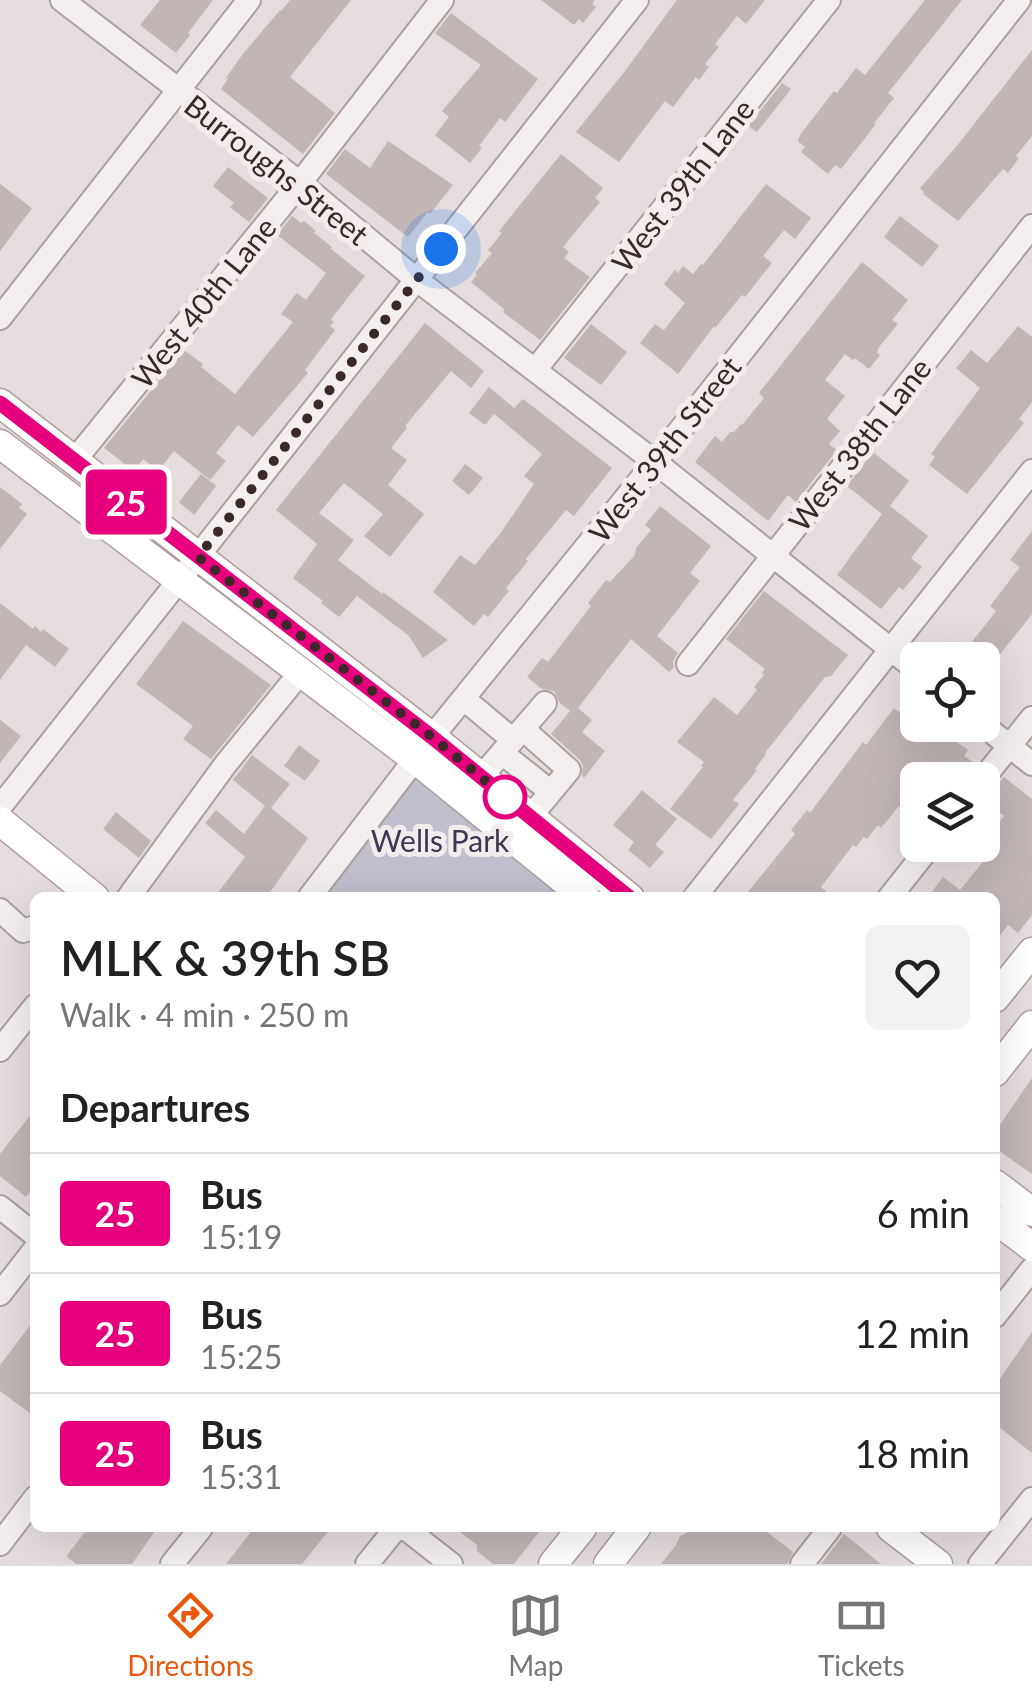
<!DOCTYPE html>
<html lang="en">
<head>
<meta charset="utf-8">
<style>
	:root { --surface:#fff; --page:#f2f2f2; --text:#222; --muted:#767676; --line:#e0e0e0; --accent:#ea580c }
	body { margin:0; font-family:Lato,sans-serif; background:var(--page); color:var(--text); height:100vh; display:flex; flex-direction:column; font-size:38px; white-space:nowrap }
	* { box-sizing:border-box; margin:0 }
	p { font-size:32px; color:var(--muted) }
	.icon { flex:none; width:55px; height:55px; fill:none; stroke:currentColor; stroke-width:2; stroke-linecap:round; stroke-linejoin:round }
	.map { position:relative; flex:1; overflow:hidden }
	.side { position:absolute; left:30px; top:892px; width:970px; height:640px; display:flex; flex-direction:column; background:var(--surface); border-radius:15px; box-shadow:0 10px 40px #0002 }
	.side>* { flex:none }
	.badge { padding:0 20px; border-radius:8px; font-size:35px; line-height:65px }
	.controls { position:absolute; left:900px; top:642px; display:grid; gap:20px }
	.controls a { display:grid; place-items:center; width:100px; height:100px; border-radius:15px; background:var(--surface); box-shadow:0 10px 40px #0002; font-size:50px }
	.you { position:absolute; width:50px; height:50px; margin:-25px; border:8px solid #fff; border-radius:50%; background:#1a73e8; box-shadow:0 0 0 15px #1a73e833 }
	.map>.badge { position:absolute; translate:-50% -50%; box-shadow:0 0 0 5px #fff }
	h2 { padding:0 30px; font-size:38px; line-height:90px }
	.round { display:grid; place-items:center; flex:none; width:105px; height:105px; border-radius:15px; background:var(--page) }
	.headline { display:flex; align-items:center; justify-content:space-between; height:170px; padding:0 30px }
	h1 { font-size:48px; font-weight:600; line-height:75px }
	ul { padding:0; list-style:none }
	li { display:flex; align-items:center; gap:30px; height:120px; padding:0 30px; border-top:2px solid var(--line) }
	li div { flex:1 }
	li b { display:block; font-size:38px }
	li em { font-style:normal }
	li .badge { min-width:110px; font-weight:700; text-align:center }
	.dock { display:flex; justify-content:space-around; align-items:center; height:140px; border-top:2px solid var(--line); background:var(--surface); font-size:28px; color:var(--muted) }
	.dock a { display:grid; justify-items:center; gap:5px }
	.dock .selected { color:var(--accent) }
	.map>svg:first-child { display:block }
</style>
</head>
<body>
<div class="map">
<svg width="1032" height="1564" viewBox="0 0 1032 1564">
	<rect width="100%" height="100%" fill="#e5dddd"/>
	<path fill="#c1bfce" d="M430,759L604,897L322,898Z"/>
	<path fill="#c1b5b5" d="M160,0H213L188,33L190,35L176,53L140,25Z
		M290,0H351L290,77L335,113L303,154L221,89L228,79L226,78L242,55L280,10L281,11Z
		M541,0H595L592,4L596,7L583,23L579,19L574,25Z
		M677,0H765L746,24L737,16L715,44L719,47L705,64L709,67L699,80L696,77L673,107L665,101L619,162L576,132L625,71Z
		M925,0H962L888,93L894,98L874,123L876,124L841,169L835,165L828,174L801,152L805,147L798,141L800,135L834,91L837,93L856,68L865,75Z
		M451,13L538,79L505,122L500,118L479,146L482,148L470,163L435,135L449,117L442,111L481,65L435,33Z
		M1032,50V136L1016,156L1019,158L1008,173L1003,169L958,221L923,194L924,192L920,188L956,147Z
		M782,83L791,89L757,132L748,126Z
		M388,141L453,185L430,214L428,212L408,237L326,174L345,149L370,168Z
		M561,154L603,188L595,198L600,202L563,247L569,252L564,258L590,277L540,340L503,312L505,310L471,282L477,275L475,273L492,253L488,250L502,233L499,231Z
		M228,167L268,198L249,222L230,207L234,203L213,186Z
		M0,184L32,208L0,251Z
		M766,184L811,218L795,239L784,230L763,256L772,263L745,297L742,295L715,328L714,326L678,374L640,343L655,324L664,330L685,303L664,284L675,270L678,273L683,266L693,274L701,264L703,265Z
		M292,216L301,223L304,221L316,231L314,233L332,247L331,249L365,276L331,319L334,322L330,326L335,330L305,370L308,373L253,437L238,425L216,453L226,461L210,480L174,451L158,471L143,459L134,471L104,448L184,350L203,364L201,367L235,394L293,322L281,314L295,295L297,293L306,300L326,273L277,235Z
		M900,216L939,246L922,267L884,237Z
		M862,262L908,300L892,320L898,324L879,347L877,353L880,355L869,369L855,358L853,360L845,354L825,380L845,396L827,419L840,431L829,444L837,450L796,502L788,495L768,521L695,462L715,436L722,442L730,432H734L741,424L742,425L764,398L759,393Z
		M425,323L484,371L471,388L451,371L405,426L407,428L391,448L407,460L388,485L424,514L390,557L364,536L383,514L344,483L319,513L354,540L338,560L382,594L383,592L448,640L423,658L409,636L357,596L339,617L321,603L323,601L293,578L317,544L276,510Z
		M591,324L627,352L601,385L564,358Z
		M1018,326L1032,337V402L1019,419L1024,423L967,494L929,465L935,457L931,454L980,388L956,368L971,350L987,363Z
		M489,387L514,408L523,399L612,468L574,516L566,510L526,559L528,561L506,588L509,591L488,617L484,614L474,626L433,592L460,555L475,565L502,531L534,484L524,476L542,454L494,414L485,425L469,413Z
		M873,452L909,481L890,506L928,536L911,558L922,567L903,590L899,587L881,609L837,575L882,514L847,486Z
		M465,464L483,478L469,495L452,481Z
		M201,474L216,486L194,515L179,502Z
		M0,487L22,504L19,508L27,514L0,549Z
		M660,506L711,546L690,573L700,581L657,636L678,653L673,661L674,667L669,672L631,639L578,708L592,720L582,732L605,751L584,778L582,776L583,766L580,760L551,734L570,711L560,703L554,691L542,689L527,677L542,658L548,662L591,606L588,603L606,580L610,582L635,555L636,548L651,530L645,525Z
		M1032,531V614L982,677V660H958L996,611L990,606L1020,567L1010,560Z
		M764,591L848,655L831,676L825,677L765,753L766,754L755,769L757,770L733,800L739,804L711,839L670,809L703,767L701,766L704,762L677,742L714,697L737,715L757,690L754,687L764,675L762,673L765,669L726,639Z
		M0,603L33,629L35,626L41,632L43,629L69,649L55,667L26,645L0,680Z
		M183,621L271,685L211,759L183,739L193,726L136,684Z
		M903,706L918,717V725H933L968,750L964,756L976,764L967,780H918V822L899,806L881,828L878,825L867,839L864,837L856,847L853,845L821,887L834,898H743L795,834L791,830L807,810L810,813L863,742L866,745L894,708L899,712Z
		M0,720L21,736L0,763Z
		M299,745L320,761L305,781L284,766Z
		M252,755L290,784L271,808L308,838L266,898H214L245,857L205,823L216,810L244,834L265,806L233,780Z
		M1004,777L1032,799V915L1018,933L1008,925L995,942V898H927L943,877L960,890L986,858L977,851L1004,816L982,799V795L993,790Z
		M642,790L677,819L655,845L664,852L650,868L628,850L634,842L613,825Z
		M116,812L151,841L139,858L103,829Z
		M1032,1078V1174L995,1148V1132Z
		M35,1109V1186L26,1197L0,1176V1154Z
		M35,1319V1417L0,1391V1365Z
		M1032,1332V1453L995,1424V1386Z
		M88,1528H157L132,1564H76L67,1557L68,1554Z
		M254,1528H331L302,1564H226Z
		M455,1528H542L514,1564H493L477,1551V1545Z
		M691,1528H762L793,1552L787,1564H661L676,1545L680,1536L687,1533Z
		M844,1534L854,1542L881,1564H821Z"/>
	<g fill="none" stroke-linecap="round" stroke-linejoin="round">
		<g stroke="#aba09f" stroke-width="26">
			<path id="minor" d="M62,0L300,183L417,280L655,462L918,671
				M0,318L249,0
				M535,370L829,0
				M74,461L300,183L442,0
				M688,664L1032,226
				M464,699L513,740L481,777
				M982,724L1032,764
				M523,729L569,770L530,817
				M513,740L545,703
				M502,753L551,792
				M982,780L1032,718
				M0,807L637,0
				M128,898L225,765L300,673
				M309,898L432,737L655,462L1019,0
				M694,898L1032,471
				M889,898L931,845
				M0,910L23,931L35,927
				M0,1050L35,1006
				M0,1207L35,1235
				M0,1294L35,1249
				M995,1316L1032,1269
				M405,1528L451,1564
				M0,1544L35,1498
				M172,1564L201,1528
				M367,1564L396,1528
				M802,1564L830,1528
				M980,1564L1032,1499"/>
		</g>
		<g stroke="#af9e9d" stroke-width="31">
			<path id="major" d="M0,403L432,737L630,898
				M0,444L415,759L586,898
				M0,821L95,898
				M995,998L1032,952
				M995,1072L1032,1025
				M995,1184L1032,1212
				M995,1219L1032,1247
				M891,1528L938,1564
				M553,1564L582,1528
				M608,1564L636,1528"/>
		</g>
		<use href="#minor" stroke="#f4efef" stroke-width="22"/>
		<use href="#major" stroke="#fff" stroke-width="28"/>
	</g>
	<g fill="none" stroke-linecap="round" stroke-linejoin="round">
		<g stroke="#fff" stroke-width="22">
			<path id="line" d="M0,403L432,737L630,898"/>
		</g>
		<use href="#line" stroke="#e6007e" stroke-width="15"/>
		<path stroke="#3a2928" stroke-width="10" stroke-dasharray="0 18" d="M441,249L198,557L432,737L505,797"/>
	</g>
	<circle fill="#fff" stroke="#e6007e" stroke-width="5" cx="505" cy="797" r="20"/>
	<g text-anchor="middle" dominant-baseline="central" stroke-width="10" stroke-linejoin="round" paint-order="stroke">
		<g font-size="30" fill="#3a2928" stroke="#f3ecec">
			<text transform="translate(277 169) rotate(38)">Burroughs Street</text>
			<text transform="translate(682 185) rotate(-52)">West 39th Lane</text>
			<text transform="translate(203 302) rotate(-51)">West 40th Lane</text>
			<text transform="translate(859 444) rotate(-52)">West 38th Lane</text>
			<text transform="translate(664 449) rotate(-52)">West 39th Street</text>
		</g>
		<g font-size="30" fill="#3e3754" stroke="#f3ecec">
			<text x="440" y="840">Wells Park</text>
		</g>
	</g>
</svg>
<div class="controls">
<a><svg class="icon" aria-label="locate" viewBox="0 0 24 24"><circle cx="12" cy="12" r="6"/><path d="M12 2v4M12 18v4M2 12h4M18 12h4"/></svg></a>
<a><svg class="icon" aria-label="layers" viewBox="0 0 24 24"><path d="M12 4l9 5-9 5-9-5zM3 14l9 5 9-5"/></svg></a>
</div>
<div class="you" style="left:441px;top:249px"></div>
<b class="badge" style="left:126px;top:502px;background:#e6007e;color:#fff">25</b>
<section class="side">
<div class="headline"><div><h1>MLK &amp; 39th SB</h1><p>Walk · 4 min · 250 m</p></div><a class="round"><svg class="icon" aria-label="heart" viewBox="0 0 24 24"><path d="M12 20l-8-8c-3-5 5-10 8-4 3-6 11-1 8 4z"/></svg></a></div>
<h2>Departures</h2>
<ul>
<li><span class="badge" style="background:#e6007e;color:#fff">25</span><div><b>Bus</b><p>15:19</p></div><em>6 min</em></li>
<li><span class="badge" style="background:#e6007e;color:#fff">25</span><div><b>Bus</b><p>15:25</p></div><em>12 min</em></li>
<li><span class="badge" style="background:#e6007e;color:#fff">25</span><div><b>Bus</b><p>15:31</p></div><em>18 min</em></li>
</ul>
</section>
</div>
<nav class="dock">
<a class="selected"><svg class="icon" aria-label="directions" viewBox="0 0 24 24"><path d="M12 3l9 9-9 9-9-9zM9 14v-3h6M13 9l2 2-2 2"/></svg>Directions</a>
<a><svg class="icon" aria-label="map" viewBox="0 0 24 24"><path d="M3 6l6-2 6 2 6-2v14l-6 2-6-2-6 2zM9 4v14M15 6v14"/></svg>Map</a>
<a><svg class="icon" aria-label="tickets" viewBox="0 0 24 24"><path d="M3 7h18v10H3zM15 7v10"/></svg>Tickets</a>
</nav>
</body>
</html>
